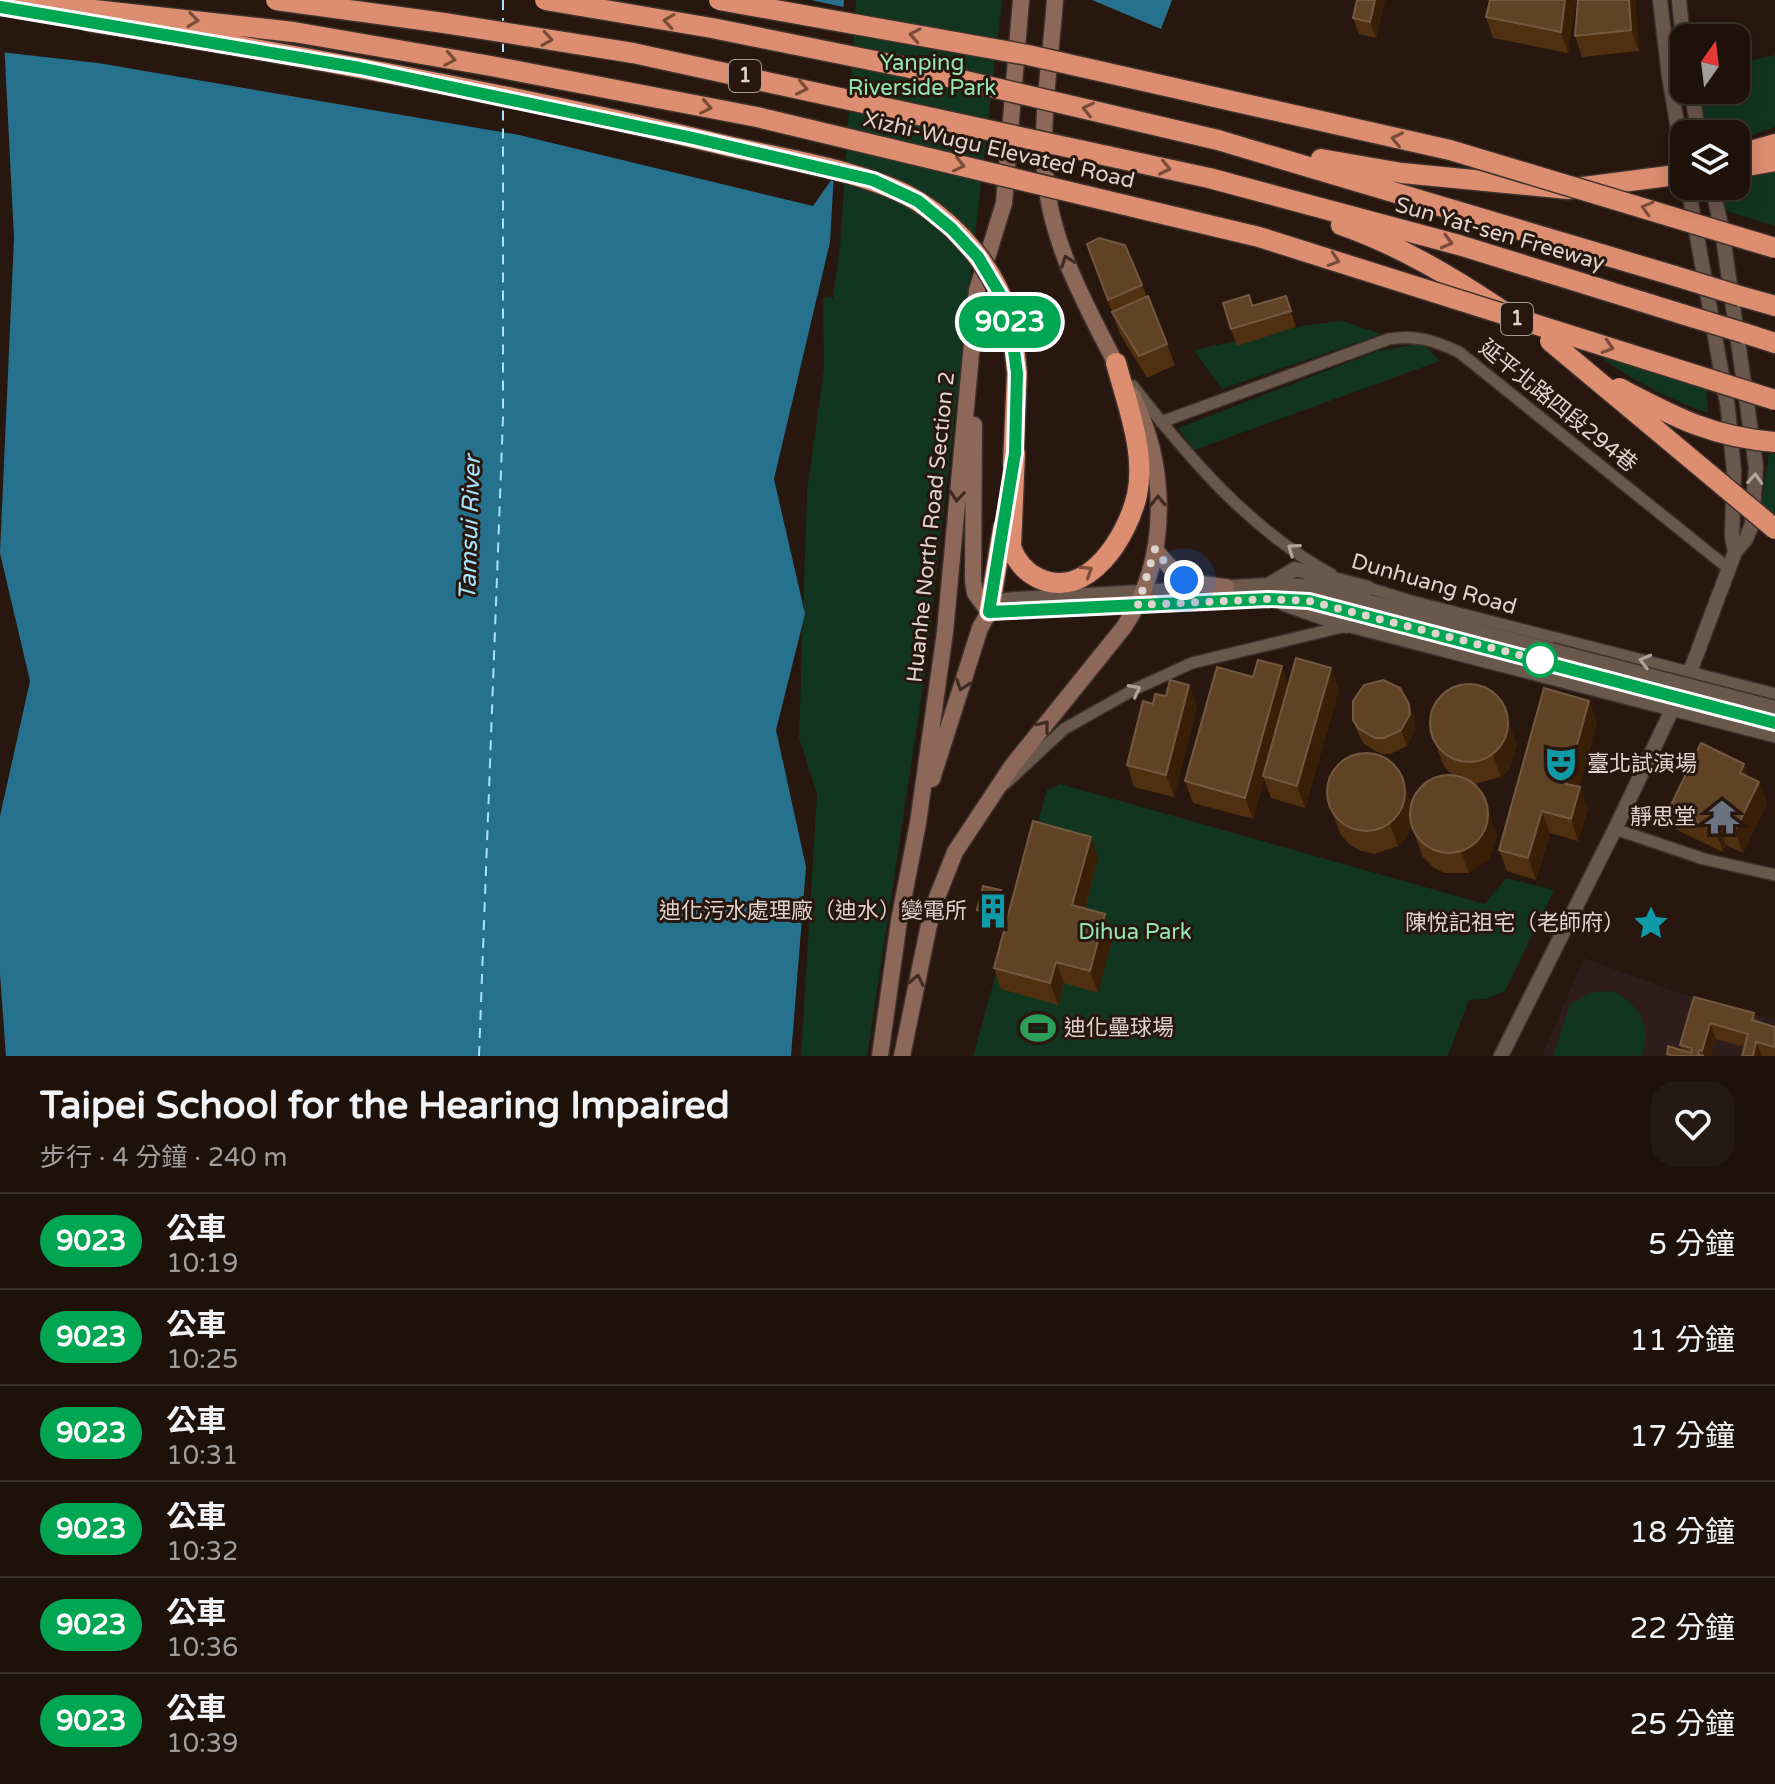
<!DOCTYPE html>
<html lang="zh-TW">
<head>
<meta charset="utf-8">
<style>
	:root { --surface:#1d110a; --page:#251a13; --text:#f1f3f6; --muted:#a09d9c; --line:#3b312b }
	body { margin:0; font-family:"Varela Round","Noto Sans TC",sans-serif; background:var(--page); color:var(--text); height:100vh; display:flex; flex-direction:column; font-size:30px; white-space:nowrap }
	* { box-sizing:border-box; margin:0 }
	p { font-size:26px; color:var(--muted) }
	.icon { flex:none; width:44px; height:44px; fill:none; stroke:currentColor; stroke-width:2; stroke-linecap:round; stroke-linejoin:round }
	.map { position:relative; height:1056px; overflow:hidden }
	.side { display:flex; flex-direction:column; background:var(--surface); flex:1 }
	.side>* { flex:none }
	.badge { padding:0 16px; border-radius:26px; font-size:28px; line-height:52px }
	.needle { width:52px; rotate:14deg }
	.controls { position:absolute; left:1670px; top:24px; display:grid; gap:16px }
	.controls a { display:grid; place-items:center; width:80px; height:80px; border-radius:16px; background:var(--surface); box-shadow:0 4px 20px #0003,0 0 0 2px var(--line); font-size:40px }
	.you { position:absolute; width:40px; height:40px; margin:-20px; border:6px solid #fff; border-radius:50%; background:#1a73e8; box-shadow:0 0 0 12px #1a73e833 }
	.map>.badge { position:absolute; translate:-50% -50%; box-shadow:0 0 0 4px #fff }
	.round { display:grid; place-items:center; flex:none; width:84px; height:84px; border-radius:24px; background:var(--page) }
	.summary { display:flex; align-items:center; justify-content:space-between; height:136px; padding:0 40px }
	h1 { font-size:38px; font-weight:800; line-height:60px }
	ul { padding:0; list-style:none }
	li { display:flex; align-items:center; gap:24px; height:96px; padding:0 40px; border-top:2px solid var(--line) }
	li div { flex:1 }
	li b { display:block; font-size:30px }
	li em { font-style:normal }
	li .badge { min-width:88px; font-weight:700; text-align:center }
	.map>svg:first-child { display:block }
</style>
</head>
<body>
<div class="map">
<svg width="1775" height="1056" viewBox="0 0 1775 1056">
	<rect width="100%" height="100%" fill="#27170e"/>
	<path fill="#2f1d1b" d="M1584,958L1682,994L1775,1020V1056H1542Z"/>
	<path fill="#11351f" d="M856,0H1002L926,667L867,1056H801L817,794L799,738L807,492L824,369L823,297L833,298L840,247Z
		M1775,55V127L1736,141V134H1703L1693,90H1736V64Z
		M1775,170V226L1723,210L1705,186H1736V178Z
		M1342,321L1382,334L1222,389L1194,350L1308,325Z
		M1423,343L1440,361L1194,450L1178,428L1378,351Z
		M1586,346L1706,383L1708,413C1663,397 1624,376 1586,346Z
		M1769,454H1775V516L1761,505Z
		M1060,784L1485,904L1506,878L1554,890L1505,991L1486,999L1469,1000L1448,1056H973L1047,790Z
		M1613,991C1643,1008 1650,1023 1642,1056H1553L1570,1004L1593,992Z"/>
	<path fill="#26728e" d="M2,0H844L830,242L774,479L805,614L776,730L806,867L791,1056H6L0,974V816L30,681L0,553L14,238Z
		M1092,0H1172L1161,29Z"/>
	<path fill="#27170e" d="M0,0H811L848,8L838,174L836,173L813,206L519,135L98,63L0,52Z"/>
	<g fill="none" stroke-linecap="round" stroke-linejoin="round">
		<path stroke="#a8e2fc" stroke-width="2" stroke-dasharray="10 8" stroke-linecap="butt" d="M503,0V23
			M503,42V59
			M479,1056L503,417V106"/>
		<g stroke="#3d312d" stroke-width="14">
			<path id="minor" d="M1133,386C1188,457 1250,530 1331,574
				M1161,422L1389,339C1415,334 1435,341 1459,352L1728,568
				M1362,586L1411,601L1775,694
				M1005,784L1064,729L1135,689L1192,663L1346,626L1775,737
				M1615,829L1704,859L1775,875"/>
		</g>
		<g stroke="#3d312d" stroke-width="17">
			<path id="tertiary" d="M1660,0L1669,76L1684,165
				M1679,0L1684,49
				M1691,90L1699,134
				M1688,186L1728,409L1734,471L1732,537L1735,552
				M1268,585L1295,569L1368,588
				M1284,604L1346,626
				M989,612L1006,600L1016,599L1268,585L1309,586L1551,650
				M989,612L1288,599L1335,606L1547,662
				M1501,1056L1615,829L1690,672L1735,552L1746,539L1752,524L1756,467L1722,230L1712,186"/>
		</g>
		<g stroke="#3d312d" stroke-width="19">
			<path id="secondary" d="M1055,0C1051,56 1041,114 1045,170C1049,244 1089,310 1121,374
				M1155,549C1181,583 1185,582 1226,587
				M932,779L980,628L989,612L975,593L973,581L974,425
				M880,1056L899,921L918,823L945,632L977,290L1004,203L1021,0
				M902,1056L932,910L955,852L1012,766L1124,627C1170,559 1168,467 1132,395"/>
		</g>
		<g stroke="#3d312d" stroke-width="23">
			<path id="motorway" d="M1218,140L1675,276
				M1736,155L1775,144
				M1321,159L1402,173L1568,189L1684,174
				M1736,168L1775,161
				M1209,178L1459,245L1685,315
				M1341,225C1399,245 1452,277 1503,311
				M1740,296L1775,306
				M1744,333L1775,343
				M1015,453L1011,547C1016,561 1024,571 1038,578C1088,602 1128,535 1137,495C1146,452 1127,404 1116,363
				M1013,465L1017,373
				M989,612L1003,528"/>
		</g>
		<use href="#minor" stroke="#6b584d" stroke-width="11"/>
		<use href="#tertiary" stroke="#6b584d" stroke-width="14"/>
		<use href="#secondary" stroke="#8d6858" stroke-width="16"/>
		<use href="#motorway" stroke="#dd8d70" stroke-width="20"/>
		<g stroke="#3d312d" stroke-width="17" stroke-linecap="butt">
			<path id="tertiary-bridge" d="M1551,650L1775,708
				M1547,662L1775,723"/>
		</g>
		<g stroke="#3d312d" stroke-width="23" stroke-linecap="butt">
			<path id="motorway-bridge" d="M4,0L294,32L491,66L757,117L1259,237L1775,400
				M276,0L444,23L633,53L1209,178
				M545,0L712,28L910,68L1218,140
				M719,0L1028,55L1450,150L1775,248
				M87,21C302,55 516,95 728,146C783,159 872,172 919,202C959,227 997,272 1009,319C1014,336 1015,355 1017,373
				M1675,276L1740,296
				M1685,315L1744,333
				M1550,341L1775,529
				M1619,388C1675,417 1711,437 1775,442"/>
		</g>
		<use href="#tertiary-bridge" stroke="#6b584d" stroke-width="14"/>
		<use href="#motorway-bridge" stroke="#dd8d70" stroke-width="20"/>
	</g>
	<path fill="#513011" d="M1385,0L1376,38L1359,34L1353,18Z
		M1490,0H1576L1568,53L1493,38L1486,17Z
		M1578,0H1635L1639,51L1582,57L1575,36Z
		M1087,244L1142,285L1167,344L1175,365L1147,378L1120,334Z
		M1249,295L1253,306L1286,296L1296,327L1237,346L1231,329Z
		M1282,666L1288,685L1339,689L1305,808L1271,798L1264,779L1253,819L1193,803L1185,781L1253,677Z
		M1153,704L1197,706L1174,797L1134,787L1127,765Z
		M1353,720H1415V730L1407,746L1390,754H1381L1364,744L1359,736Z
		M1597,722L1579,787L1588,809L1578,841L1550,833L1536,880L1507,871L1499,850Z
		M1431,733L1517,745L1510,768L1501,777L1475,784L1497,835L1489,859L1469,873H1444L1433,867L1423,857L1411,825L1407,837L1398,846L1374,854L1361,851L1350,845L1341,835L1328,802L1411,804L1452,775L1444,766Z
		M1749,777L1759,782L1767,803L1743,853L1726,845L1723,852L1677,830L1669,809Z
		M1098,858L1085,909L1105,914L1113,936L1098,993L1064,983L1058,1005L1001,989L994,968Z
		M1001,890L1005,901L999,925L981,921L977,910Z
		M1694,997L1754,1013L1757,1022L1775,1027V1056H1742L1744,1047L1716,1039L1711,1056H1667V1054L1682,1050L1680,1045Z"/>
	<path fill="#3a1f07" d="M1375,0H1385L1376,38L1370,22Z
		M1565,0H1576L1568,53L1561,32Z
		M1629,0H1635L1639,51L1631,30Z
		M1282,666L1289,688L1263,776L1264,779L1253,819L1245,798Z
		M1331,668L1339,689L1305,808L1297,786Z
		M1189,685L1197,706L1174,797L1166,775Z
		M1501,700L1517,745L1510,768L1501,777L1493,756Z
		M1589,701L1597,722L1574,805L1566,784Z
		M1409,704L1415,720V730L1407,746L1401,730Z
		M1744,764L1752,785L1740,773Z
		M1759,782L1767,803L1743,853L1735,831Z
		M1580,787L1588,809L1578,841L1571,819Z
		M1406,790L1414,813L1407,837L1398,846L1390,825Z
		M1489,811L1497,835L1489,859L1469,873L1461,852Z
		M1542,811L1550,833L1536,880L1528,858Z
		M1718,823L1726,845L1723,852L1715,831Z
		M1091,837L1098,858L1080,927L1072,905Z
		M1001,890L1005,901L999,925L995,914Z
		M1105,914L1113,936L1098,993L1090,971Z
		M1056,962L1064,983L1058,1005L1050,983Z
		M1710,1023L1716,1039L1711,1056H1704L1702,1051Z
		M1756,1042L1762,1056H1753Z"/>
	<path fill="#604225" stroke="#745940" stroke-width="2" d="M1357,0H1375L1370,22L1353,18Z
		M1490,0H1565L1561,32L1486,17Z
		M1578,0H1629L1631,30L1575,36Z
		M1099,238L1125,245L1142,285L1108,300L1087,244Z
		M1249,295L1252,306L1286,296L1291,311L1231,329L1223,303Z
		M1148,296L1167,344L1139,356L1112,312Z
		M1296,658L1331,668L1297,786L1263,776Z
		M1258,660L1282,666L1245,798L1185,781L1217,667L1253,677Z
		M1170,680L1189,685L1166,775L1127,765L1143,701L1153,704L1155,694L1166,696Z
		M1383,680L1400,688L1409,704L1410,714L1401,730L1384,738H1375L1358,728L1353,720V701L1364,685Z
		M1430 723a39 39 0 1 1 78 0a39 39 0 1 1-78 0Z
		M1544,688L1589,701L1566,784L1580,787L1571,819L1542,811L1528,858L1499,850Z
		M1701,743L1744,764L1740,773L1759,782L1735,831L1718,823L1715,831L1669,809Z
		M1327 792a39 39 0 1 1 78 0a39 39 0 1 1-78 0Z
		M1410 814a39 39 0 1 1 78 0a39 39 0 1 1-78 0Z
		M1033,821L1091,837L1072,905L1105,914L1090,971L1056,962L1050,983L994,968Z
		M983,886L1001,890L995,914L977,910Z
		M1694,997L1754,1013L1752,1020L1775,1027V1047L1756,1042L1753,1056H1742L1748,1034L1710,1023L1702,1051L1699,1050L1698,1054L1704,1056H1673L1667,1054L1668,1046L1691,1053L1692,1048L1680,1045Z"/>
	<defs><path id="oneway-chevron" d="M-2-3.5L2.5 0L-2 3.5" fill="none" stroke-width="1.6" stroke-linecap="round" stroke-linejoin="round" transform="scale(2)"/></defs>
	<g stroke="#794c3a">
		<use href="#oneway-chevron" transform="translate(193 20) rotate(7)"/>
		<use href="#oneway-chevron" transform="translate(669 21) rotate(-171)"/>
		<use href="#oneway-chevron" transform="translate(915 35) rotate(-170)"/>
		<use href="#oneway-chevron" transform="translate(547 39) rotate(9)"/>
		<use href="#oneway-chevron" transform="translate(450 59) rotate(10)"/>
		<use href="#oneway-chevron" transform="translate(802 88) rotate(12)"/>
		<use href="#oneway-chevron" transform="translate(706 107) rotate(11)"/>
		<use href="#oneway-chevron" transform="translate(1088 109) rotate(-167)"/>
		<use href="#oneway-chevron" transform="translate(1397 139) rotate(-168)"/>
		<use href="#oneway-chevron" transform="translate(959 165) rotate(13)"/>
		<use href="#oneway-chevron" transform="translate(1165 168) rotate(12)"/>
		<use href="#oneway-chevron" transform="translate(1647 208) rotate(-164)"/>
		<use href="#oneway-chevron" transform="translate(1447 242) rotate(15)"/>
		<use href="#oneway-chevron" transform="translate(1334 260) rotate(18)"/>
		<use href="#oneway-chevron" transform="translate(1608 347) rotate(17)"/>
		<use href="#oneway-chevron" transform="translate(1087 571) rotate(-33)"/>
	</g>
	<g stroke="#402b20">
		<use href="#oneway-chevron" transform="translate(1067 261) rotate(-110)"/>
		<use href="#oneway-chevron" transform="translate(957 496) rotate(95)"/>
		<use href="#oneway-chevron" transform="translate(1158 501) rotate(-91)"/>
		<use href="#oneway-chevron" transform="translate(962 685) rotate(108)"/>
		<use href="#oneway-chevron" transform="translate(1044 726) rotate(-51)"/>
		<use href="#oneway-chevron" transform="translate(917 980) rotate(-78)"/>
	</g>
	<g stroke="#b1a29a">
		<use href="#oneway-chevron" transform="translate(1755 479) rotate(-86)"/>
		<use href="#oneway-chevron" transform="translate(1293 549) rotate(-144)"/>
		<use href="#oneway-chevron" transform="translate(1645 661) rotate(-166)"/>
		<use href="#oneway-chevron" transform="translate(1135 690) rotate(-27)"/>
	</g>
	<g fill="none" stroke-linecap="round" stroke-linejoin="round">
		<g stroke="#fff" stroke-width="18">
			<path id="line" d="M0,7L360,68L693,138L873,180L918,201L952,229L978,257L1003,299L1010,321L1017,373L1015,453L989,612L1268,599L1309,601L1775,723"/>
		</g>
		<use href="#line" stroke="#00a651" stroke-width="12"/>
		<path stroke="#dfd4cd" stroke-width="8" stroke-dasharray="0 14.4" d="M1184,580L1169,568L1155,549L1138,605L1268,599L1309,601L1547,662L1540,660"/>
	</g>
	<defs>
		<g id="theatre-bare" transform="scale(2.76)"><path d="M-5-5.5Q0-4 5-5.5V0Q5 5 0 6Q-5 5-5 0ZM-3.3-2.5H-1v1.5H-3.3ZM1-2.5H3.3v1.5H1ZM-2.8 1Q0 5.5 2.8 1Z" fill="#0f9aa8" stroke="#27170e" stroke-width="2.5" paint-order="stroke"/></g>
		<g id="temple-bare" transform="scale(2.76)"><path d="M0-6L5-2H3V0L6.5 2.5H4V6H1.5V3h-3V6H-4V2.5H-6.5L-3 0V-2H-5Z" fill="#6b7280" stroke="#27170e" stroke-width="2.5" paint-order="stroke"/></g>
		<g id="building-bare" transform="scale(2.76)"><path d="M-4-6H4V6H1V3H-1V6H-4ZM-2.5-4.3h1.7v1.8h-1.7ZM.8-4.3h1.7v1.8H.8ZM-2.5-1h1.7V.8h-1.7ZM.8-1h1.7V.8H.8Z" fill="#0f9aa8" stroke="#27170e" stroke-width="2.5" paint-order="stroke"/></g>
		<g id="sight-bare" transform="scale(2.76)"><path d="M0-6L1.8-2.2L6-1.7L2.9 1.2L3.7 5.4L0 3.3L-3.7 5.4L-2.9 1.2L-6-1.7L-1.8-2.2Z" fill="#0f9aa8" stroke="#27170e" stroke-width="2.5" paint-order="stroke"/></g>
		<g id="stadium-bare" transform="scale(2.76)"><path d="M0-5a6.5 5 0 1 0 0 10a6.5 5 0 1 0 0-10ZM-3.5-1.8h7v3.6h-7Z" fill="#2e9e5b" stroke="#27170e" stroke-width="2.5" paint-order="stroke"/></g>
	</defs>
	<g fill-rule="evenodd">
		<use href="#theatre-bare" x="1561" y="764"/>
		<use href="#temple-bare" x="1722" y="817"/>
		<use href="#building-bare" x="993" y="911"/>
		<use href="#sight-bare" x="1651" y="923"/>
		<use href="#stadium-bare" x="1038" y="1028"/>
	</g>
	<circle fill="#fff" stroke="#00a651" stroke-width="4" cx="1540" cy="660" r="16"/>
	<g text-anchor="middle" dominant-baseline="central" stroke-width="6" stroke-linejoin="round" paint-order="stroke">
		<g fill="#27170e" stroke="#a89b94" stroke-width="2">
			<rect x="729" y="60" width="32" height="32" rx="6"/>
			<rect x="1501" y="303" width="32" height="32" rx="6"/>
		</g>
		<g font-size="20" font-weight="bold" fill="#dfd4cd">
			<text x="745" y="76">1</text>
			<text x="1517" y="319">1</text>
		</g>
		<g font-size="22" fill="#92e7ae" stroke="#27170e">
			<text x="922" y="63">Yanping<tspan x="922" dy="25">Riverside Park</tspan></text>
			<text x="1135" y="932">Dihua Park</text>
		</g>
		<g font-size="22" fill="#dfd4cd" stroke="#27170e">
			<text transform="translate(999 150) rotate(13)">Xizhi-Wugu Elevated Road</text>
			<text transform="translate(1500 234) rotate(16)">Sun Yat-sen Freeway</text>
			<text transform="translate(1558 406) rotate(39)">延平北路四段294巷</text>
			<text transform="translate(931 527) rotate(-84)">Huanhe North Road Section 2</text>
			<text transform="translate(1434 584) rotate(16)">Dunhuang Road</text>
		</g>
		<g font-size="22" fill="#dfd4cd" stroke="#27170e" text-anchor="end">
			<text x="1587" y="764" text-anchor="start">臺北試演場</text>
			<text x="1696" y="817">靜思堂</text>
			<text x="967" y="911">迪化污水處理廠（迪水）變電所</text>
			<text x="1625" y="923">陳悅記祖宅（老師府）</text>
			<text x="1064" y="1028" text-anchor="start">迪化壘球場</text>
		</g>
		<g font-size="24" font-style="italic" fill="#a8e2fc" stroke="#27170e">
			<text transform="translate(470 528) rotate(-88)">Tamsui River</text>
		</g>
	</g>
</svg>
<div class="controls">
<a><svg class="needle" viewBox="-14 -14 28 28"><path d="M0-13l5 13h-10z" fill="#e53935"/><path d="M0 13l5-13h-10z" fill="#a09d9c"/></svg></a>
<a><svg class="icon" aria-label="layers" viewBox="0 0 24 24"><path d="M12 4l9 5-9 5-9-5zM3 14l9 5 9-5"/></svg></a>
</div>
<div class="you" style="left:1184px;top:580px"></div>
<b class="badge" style="left:1010px;top:322px;background:#00a651;color:#fff">9023</b>
</div>
<section class="side">
<div class="summary"><div><h1>Taipei School for the Hearing Impaired</h1><p>步行 · 4 分鐘 · 240 m</p></div><a class="round"><svg class="icon" aria-label="heart" viewBox="0 0 24 24"><path d="M12 20l-8-8c-3-5 5-10 8-4 3-6 11-1 8 4z"/></svg></a></div>
<ul>
<li><span class="badge" style="background:#00a651;color:#fff">9023</span><div><b>公車</b><p>10:19</p></div><em>5 分鐘</em></li>
<li><span class="badge" style="background:#00a651;color:#fff">9023</span><div><b>公車</b><p>10:25</p></div><em>11 分鐘</em></li>
<li><span class="badge" style="background:#00a651;color:#fff">9023</span><div><b>公車</b><p>10:31</p></div><em>17 分鐘</em></li>
<li><span class="badge" style="background:#00a651;color:#fff">9023</span><div><b>公車</b><p>10:32</p></div><em>18 分鐘</em></li>
<li><span class="badge" style="background:#00a651;color:#fff">9023</span><div><b>公車</b><p>10:36</p></div><em>22 分鐘</em></li>
<li><span class="badge" style="background:#00a651;color:#fff">9023</span><div><b>公車</b><p>10:39</p></div><em>25 分鐘</em></li>
</ul>
</section>
</body>
</html>
